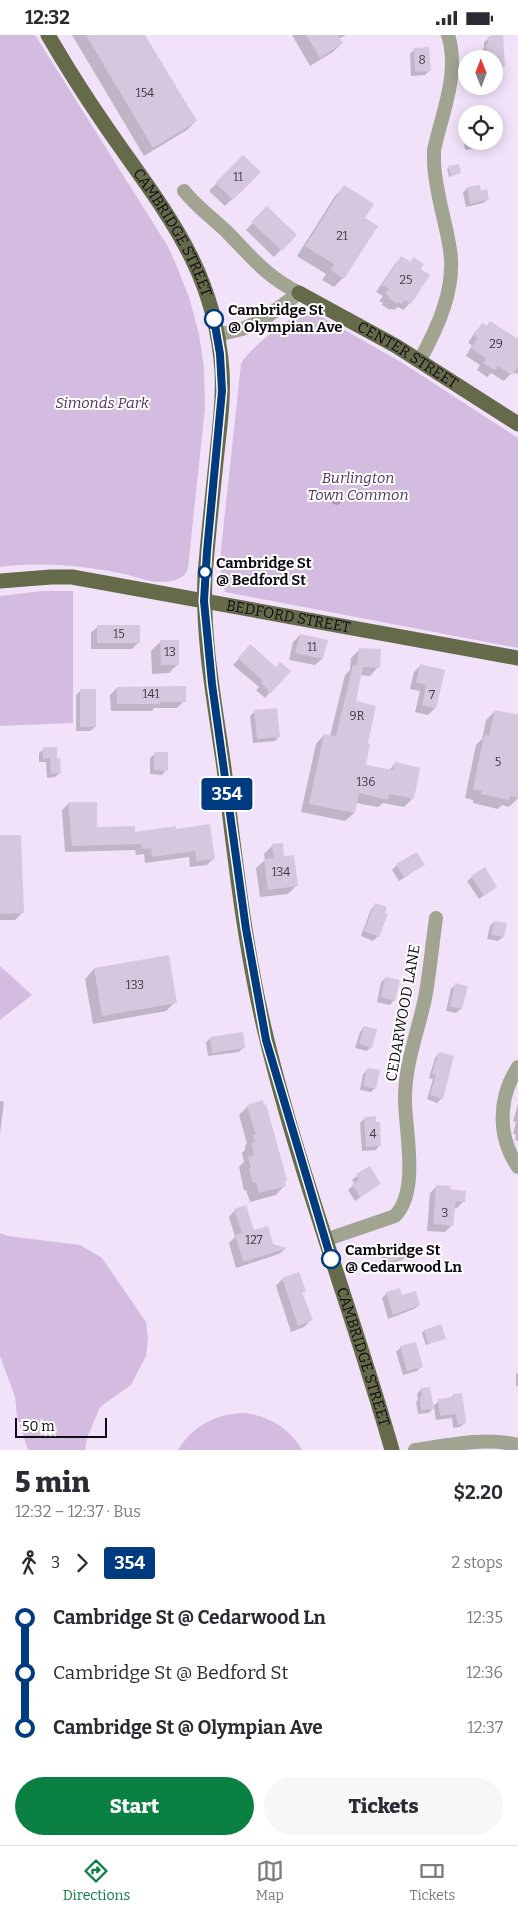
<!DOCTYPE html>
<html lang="en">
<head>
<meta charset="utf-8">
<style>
	:root { --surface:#fff; --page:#f7f7f7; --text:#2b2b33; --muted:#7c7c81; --line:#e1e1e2; --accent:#0b8043 }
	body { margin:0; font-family:Bitter,serif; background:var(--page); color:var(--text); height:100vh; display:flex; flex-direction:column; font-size:19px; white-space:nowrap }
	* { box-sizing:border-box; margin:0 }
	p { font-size:16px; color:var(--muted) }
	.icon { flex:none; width:28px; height:28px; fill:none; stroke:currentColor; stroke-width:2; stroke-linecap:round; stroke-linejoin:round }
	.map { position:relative; height:1415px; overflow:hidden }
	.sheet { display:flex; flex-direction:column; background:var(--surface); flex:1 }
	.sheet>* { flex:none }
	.badge { padding:0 10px; border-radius:4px; font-size:18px; line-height:32px }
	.needle { width:32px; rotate:359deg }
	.buttons { position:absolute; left:458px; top:15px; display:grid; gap:10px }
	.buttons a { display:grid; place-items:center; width:45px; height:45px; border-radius:50%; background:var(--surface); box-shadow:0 2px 12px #0003; font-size:25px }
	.scale { position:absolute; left:15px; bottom:12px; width:92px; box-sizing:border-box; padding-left:5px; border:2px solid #110c14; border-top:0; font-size:14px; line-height:18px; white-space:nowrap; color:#110c14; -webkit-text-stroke:4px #fff; paint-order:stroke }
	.map>.badge { position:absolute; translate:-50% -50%; box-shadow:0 0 0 2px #fff }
	.legs { display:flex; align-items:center; gap:8px; height:55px; padding:0 15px; font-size:16px }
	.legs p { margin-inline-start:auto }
	.overview { display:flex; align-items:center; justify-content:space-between; height:85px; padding:0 15px }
	h1 { font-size:28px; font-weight:800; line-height:38px }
	.action { display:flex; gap:10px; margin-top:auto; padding:10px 15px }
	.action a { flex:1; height:58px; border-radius:30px; background:var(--accent); color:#fff; font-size:20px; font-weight:800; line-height:58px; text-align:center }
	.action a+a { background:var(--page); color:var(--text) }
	ul { padding:0 15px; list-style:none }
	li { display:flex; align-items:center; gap:18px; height:55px; font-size:19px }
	li i { display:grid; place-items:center; width:8px; height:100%; margin:0 6px; background:currentColor }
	li i::after { content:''; width:12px; height:12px; margin:-6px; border:4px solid; border-radius:50%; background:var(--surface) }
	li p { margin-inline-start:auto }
	li:first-child i { background:linear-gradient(#0000 50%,currentColor 0) }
	li:last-child i { background:linear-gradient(currentColor 50%,#0000 0) }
	.status { display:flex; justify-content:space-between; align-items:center; height:35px; padding:0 25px; background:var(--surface); direction:ltr }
	.status svg { height:14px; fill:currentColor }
	.tabs { display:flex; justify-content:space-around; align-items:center; height:70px; border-top:1px solid var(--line); background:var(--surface); font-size:14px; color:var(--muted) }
	.tabs a { display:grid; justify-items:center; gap:2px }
	.tabs .active { color:var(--accent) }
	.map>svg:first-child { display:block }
</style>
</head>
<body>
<div class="status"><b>12:32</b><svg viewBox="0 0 49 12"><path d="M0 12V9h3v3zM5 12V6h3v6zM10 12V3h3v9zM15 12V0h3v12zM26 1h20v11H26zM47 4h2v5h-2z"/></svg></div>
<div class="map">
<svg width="518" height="1415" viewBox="0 0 518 1415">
	<rect width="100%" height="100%" fill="#f1e2f9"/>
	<path fill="#d4bce1" d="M0,0H35L167,210L175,227L189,262L199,299L204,333L205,373L188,533C185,544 174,546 164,547C149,548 133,540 119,538C80,530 39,527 0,532Z
		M306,275L311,276L401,327L518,403V613L225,557L221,543V515L241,329C246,316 292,280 306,275Z
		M41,556H73V688L0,691V561Z
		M0,931L32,960L0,985Z
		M0,1198L8,1201L80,1210L102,1223L146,1287L148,1303L146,1321L131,1350L100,1372L87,1403L85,1415H28L17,1382L15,1362L0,1321Z
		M243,1378C268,1380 290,1393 302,1415H178C193,1391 215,1379 243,1378Z"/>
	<path fill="#0003" d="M72,0H144L196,86L187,95L144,121Z
		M292,0H346L339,4L342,8L333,17L310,31Z
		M493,0H501L504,31L499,35H494V24H481L482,15L484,13V7Z
		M415,14L429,36L425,40L411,41L410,19Z
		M466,93V106H482L483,109L478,113L465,115L462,97Z
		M243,121L259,137L225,171L209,156Z
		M449,133L459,138L449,142L447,134Z
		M344,152L363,184L343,243L334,252L322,245L326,239L297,221L335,161Z
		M467,153L480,157L488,164L483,168L466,172L463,158Z
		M267,173L295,200L274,222L246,195Z
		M402,222L410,228L414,224L410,268L403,275L398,272L394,275L391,274L390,275L382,270L383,268L379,266L383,261L376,257L395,229Z
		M490,287L518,306V337L516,339L512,337L504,346L491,338L487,342L477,335L480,330L466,321L472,310L468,308L475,297L482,290L486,292Z
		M341,451L346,452L349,457L348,462L338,470L333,469L330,464L331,459Z
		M98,591L139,607L132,614H91V598Z
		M300,600L322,624L315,630L289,625L293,607Z
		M161,606L178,629L169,638L152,639L151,616Z
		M360,614L378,632L370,641L360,640L355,667L366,709L364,731L388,736L395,729L413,763L404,772L383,768L378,772L356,768L354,778L345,786L301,777L316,709L324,700L330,701L345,640L350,635L351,623Z
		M245,617L270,657L265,663L256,655L259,652L233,630Z
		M421,630L435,673L428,680L415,677L420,656L410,654L414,637Z
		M117,653L184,666L177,673H154L152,676H111L110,660Z
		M80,656L95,692L90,696H76V660Z
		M495,676L518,681V763L509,772L502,770L498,774L473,768V765L465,763L476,710L482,704L486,685Z
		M254,677L279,701L275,706L253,708L250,681Z
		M44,714L56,724L60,738L55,742L47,743L46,727H39V718Z
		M155,719L166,735L162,740L150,739V723Z
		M69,768L96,793L134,798L175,796L214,823L207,830L190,832L189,822L145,828L144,819L136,820L135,815L65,817L62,775Z
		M0,801L22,878L15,885H0Z
		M273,810L283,823L297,850L288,859L260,862L256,833L265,825L264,819Z
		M397,830H423L399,846L392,835Z
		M472,842L495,852L479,864L467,846Z
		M376,869L378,901L373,906L361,901L371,874Z
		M494,887L503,902L498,906L487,904L490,891Z
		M94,934L175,967L166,976L93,989L85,944Z
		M386,943L394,965L390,970L377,967L381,947Z
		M456,949L466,952L461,974L456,978L446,976L451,954Z
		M364,992L371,1012L367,1016L355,1013L360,997Z
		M211,1003L244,1012L239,1017L208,1021L206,1007Z
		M439,1018L442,1063L437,1068L427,1064L433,1044L429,1043L435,1023Z
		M368,1034L375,1053L371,1057L360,1055L363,1039Z
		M0,1066L4,1067L0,1099Z
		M518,1069V1106L515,1105L516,1099H513L516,1087L513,1086Z
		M248,1071L285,1150L276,1160L250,1167L246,1155L244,1156L239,1132L244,1127L242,1118L245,1115V1110L247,1109L239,1080Z
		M365,1083L380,1110L376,1115L362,1116L360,1088Z
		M369,1132L379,1149L355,1166L348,1155L355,1149L352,1145Z
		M437,1151L449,1155L464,1166L457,1173H454L452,1190L445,1197L427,1196L430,1158Z
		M235,1175L253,1196L272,1210L285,1214L279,1219L236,1233L229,1208L235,1202L229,1182Z
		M385,1214L407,1221L402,1225L384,1231L380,1218Z
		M282,1244L305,1255L301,1259L311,1285L304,1292L291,1297L276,1251Z
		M387,1258L401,1261L419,1270L414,1274L388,1284L382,1263Z
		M424,1296L444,1303L426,1310L422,1298Z
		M401,1312L421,1332L417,1336L403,1340L396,1317Z
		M518,1338V1351H516V1339Z
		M421,1354L433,1371L439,1366L450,1364L453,1360L465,1388L460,1392L453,1393L452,1383L436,1385L434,1372L429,1378L418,1379L416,1367L418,1365L417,1359Z"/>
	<path fill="#d5c7dd" d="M86,0H145L197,86L153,113Z
		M306,0H338L343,8L320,23Z
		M493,0H503L505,31L494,32V24H487L486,9H488V2Z
		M429,12L431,36L415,37L414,13Z
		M243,120L261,137L233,165L215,148Z
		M459,129L461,138L451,141L448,131Z
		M344,150L374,169L365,183L378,191L344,244L331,235L334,229L305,211Z
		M480,150L481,156L487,154L489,164L470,169L467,152Z
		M267,171L297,200L282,216L251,187Z
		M401,221L411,227L413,222L424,229L421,234L430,240L411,269L405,265L402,269L399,267L398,269L388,263L389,261L385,258L389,254L382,250Z
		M490,286L518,304V331L512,340L498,331L495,335L489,332L483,328L486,323L471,313L478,303L474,300L482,288L487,291Z
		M334 458a8 8 0 1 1 16 0a8 8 0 1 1-16 0Z
		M97,590H140V608H97Z
		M300,599L328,605L323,624L295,618Z
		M160,605H179V630H161Z
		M250,609L276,632L280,627L291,636L271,658L261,648L263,646L238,623Z
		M359,613L381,614L380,633L360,632H363L356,666L376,671L368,708L370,709L366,730L393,735L395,727L420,733L414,764L389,759L388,765L359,758L355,778L309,769L324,699L336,701L353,630L357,631Z
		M420,629L445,635L436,674L422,670L426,650L416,647Z
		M186,651V667H160V669H117V652Z
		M80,654H96V692H80Z
		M277,673L280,702L257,704L254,675Z
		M495,675L518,680V763L510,761L509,765L481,759L482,756L473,754L484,700L489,701Z
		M43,712H57V723H60L61,738L51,739L50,723L43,724Z
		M154,717H168V736L154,735Z
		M68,767H97V792L135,791V797L176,791V794L210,789L215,824L197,826L195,816L152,822L151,813L142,814L141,809L72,811Z
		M0,800H21L24,878L0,879Z
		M283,808L284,821L294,820L298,851L268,855L264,824L274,823L272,809Z
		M417,817L425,830L404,842L396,829Z
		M485,832L497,852L484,861L471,841Z
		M375,868L387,872L385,878L388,879L379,902L364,896Z
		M494,886L507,888L504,902L491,900Z
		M169,920L177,968L102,981L94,933Z
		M385,942L400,945L395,966L381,962Z
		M455,948L468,951L462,974L450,971Z
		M364,991L377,994L372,1013L359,1009Z
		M243,997L245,1013L212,1018L210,1002Z
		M439,1017L454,1021L443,1064L430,1060L436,1040L432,1038Z
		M367,1033L380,1035L376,1054L363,1051Z
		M263,1065L264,1070L266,1069L287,1145L285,1146L286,1151L259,1158L256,1147L253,1148L249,1134L251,1133L248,1122L254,1120L251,1108L255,1107L253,1100H256L247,1070Z
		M376,1081V1087H380L381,1111L366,1112L364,1082Z
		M370,1131L381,1149L360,1162L352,1149L359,1145L356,1139Z
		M436,1150L451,1151L450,1154L466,1156L465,1167L456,1166L453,1191L433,1189Z
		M246,1170L254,1195L268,1191L273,1209L287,1213L243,1227L235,1200L242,1198L234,1174Z
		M404,1207L408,1221L388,1227L384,1213Z
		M299,1237L306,1256L302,1257L313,1285L298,1291L282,1243Z
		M400,1253L402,1260L416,1256L420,1270L393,1280L386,1257Z
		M441,1289L446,1304L428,1309L424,1295Z
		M416,1307L423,1332L407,1336L400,1311Z
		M430,1352L434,1374L421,1375L420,1362L422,1361L421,1353Z
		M462,1358L466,1388L458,1390L456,1379L440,1381L438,1364L453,1362V1359Z"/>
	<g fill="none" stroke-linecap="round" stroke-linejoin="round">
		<path stroke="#a0a491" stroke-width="14" d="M184,156C196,171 211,182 226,196C252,222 264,240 299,258L261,286L242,294L217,300
			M420,325C438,292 456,253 450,215C446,186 435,157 434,127V115C442,78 460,38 448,0
			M518,1032C498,1063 497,1101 518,1132
			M325,1205L395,1181C419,1156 406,1100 405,1067C404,1031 418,997 425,963C430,937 432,910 436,883
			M415,1415C449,1410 484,1402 518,1410"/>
		<g stroke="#656b4a" stroke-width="15">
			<path id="s1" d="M48,0C66,31 85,61 105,90C161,172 215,231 222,336C224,366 219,397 216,427C212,465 208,503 205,540C202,605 215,669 224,733C235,824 245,916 267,1005C301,1144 353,1278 392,1415"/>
			<path id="s2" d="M299,258L396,311L518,389"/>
			<path id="s3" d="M0,546L51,542H72L518,623"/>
		</g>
	</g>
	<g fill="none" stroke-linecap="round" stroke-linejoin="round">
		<g stroke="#fff" stroke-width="11">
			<path id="line-1" d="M214,284L220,319L222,356L207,516L204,566L212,649L246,894L266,1005L331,1224"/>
		</g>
		<use href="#line-1" stroke="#003b80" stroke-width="8"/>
	</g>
	<g fill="#fff" stroke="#003b80" stroke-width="2.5">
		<circle cx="214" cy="284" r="9"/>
		<circle cx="205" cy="537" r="6"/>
		<circle cx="331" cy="1224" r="9"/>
	</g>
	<g text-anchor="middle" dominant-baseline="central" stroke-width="4" stroke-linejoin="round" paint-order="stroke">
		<g font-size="12" fill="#423b46">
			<text x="422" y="25">8</text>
			<text x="145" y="58">154</text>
			<text x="238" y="142">11</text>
			<text x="342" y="201">21</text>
			<text x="406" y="245">25</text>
			<text x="496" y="309">29</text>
			<text x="119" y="599">15</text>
			<text x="312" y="612">11</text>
			<text x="170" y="617">13</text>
			<text x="151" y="659">141</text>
			<text x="432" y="660">7</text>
			<text x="357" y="681">9R</text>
			<text x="498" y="727">5</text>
			<text x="366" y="747">136</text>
			<text x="281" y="837">134</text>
			<text x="135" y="950">133</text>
			<text x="373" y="1099">4</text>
			<text x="445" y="1178">3</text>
			<text x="254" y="1205">127</text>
		</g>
		<g font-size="15" fill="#110c14" stroke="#fff">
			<text stroke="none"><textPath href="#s1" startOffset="234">CAMBRIDGE STREET</textPath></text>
			<text stroke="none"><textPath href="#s2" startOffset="125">CENTER STREET</textPath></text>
			<text stroke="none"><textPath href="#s3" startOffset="292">BEDFORD STREET</textPath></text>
			<text transform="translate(403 978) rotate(-80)">CEDARWOOD LANE</text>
			<text stroke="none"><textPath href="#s1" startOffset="1389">CAMBRIDGE STREET</textPath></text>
		</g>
		<g font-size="15" font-weight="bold" fill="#110c14" stroke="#fff" text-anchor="start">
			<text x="228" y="275">Cambridge St<tspan x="228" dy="17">@ Olympian Ave</tspan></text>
			<text x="216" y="528">Cambridge St<tspan x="216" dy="17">@ Bedford St</tspan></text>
			<text x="345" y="1215">Cambridge St<tspan x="345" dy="17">@ Cedarwood Ln</tspan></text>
		</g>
		<g font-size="15" font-style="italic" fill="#533363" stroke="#fff">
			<text x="102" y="368">Simonds Park</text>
			<text x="358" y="443">Burlington<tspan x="358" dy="17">Town Common</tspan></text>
		</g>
	</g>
</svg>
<div class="buttons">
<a><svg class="needle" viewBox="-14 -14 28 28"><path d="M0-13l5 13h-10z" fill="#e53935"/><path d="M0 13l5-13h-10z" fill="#7c7c81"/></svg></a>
<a><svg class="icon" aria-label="locate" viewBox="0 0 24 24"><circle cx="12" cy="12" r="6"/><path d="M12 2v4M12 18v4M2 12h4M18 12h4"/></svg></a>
</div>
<div class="scale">50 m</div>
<b class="badge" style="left:227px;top:759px;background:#003b80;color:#fff">354</b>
</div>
<section class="sheet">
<div class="overview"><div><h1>5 min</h1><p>12:32 – 12:37 · Bus</p></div><b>$2.20</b></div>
<div class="legs"><svg class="icon" aria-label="walk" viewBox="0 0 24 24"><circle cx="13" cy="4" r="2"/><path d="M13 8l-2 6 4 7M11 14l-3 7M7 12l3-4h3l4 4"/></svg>3<svg class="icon" aria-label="forward" viewBox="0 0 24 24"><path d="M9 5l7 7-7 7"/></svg><b class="badge" style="background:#003b80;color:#fff">354</b><p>2 stops</p></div>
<ul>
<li><i style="color:#003b80"></i><b>Cambridge St @ Cedarwood Ln</b><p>12:35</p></li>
<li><i style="color:#003b80"></i><span>Cambridge St @ Bedford St</span><p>12:36</p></li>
<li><i style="color:#003b80"></i><b>Cambridge St @ Olympian Ave</b><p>12:37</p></li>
</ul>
<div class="action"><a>Start</a><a>Tickets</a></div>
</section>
<nav class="tabs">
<a class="active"><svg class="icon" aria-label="directions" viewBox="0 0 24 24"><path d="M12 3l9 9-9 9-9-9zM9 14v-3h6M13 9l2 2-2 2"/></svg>Directions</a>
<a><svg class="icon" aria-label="map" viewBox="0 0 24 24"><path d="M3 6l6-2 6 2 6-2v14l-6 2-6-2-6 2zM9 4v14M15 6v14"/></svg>Map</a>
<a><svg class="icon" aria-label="tickets" viewBox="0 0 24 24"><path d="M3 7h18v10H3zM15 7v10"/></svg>Tickets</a>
</nav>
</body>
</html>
